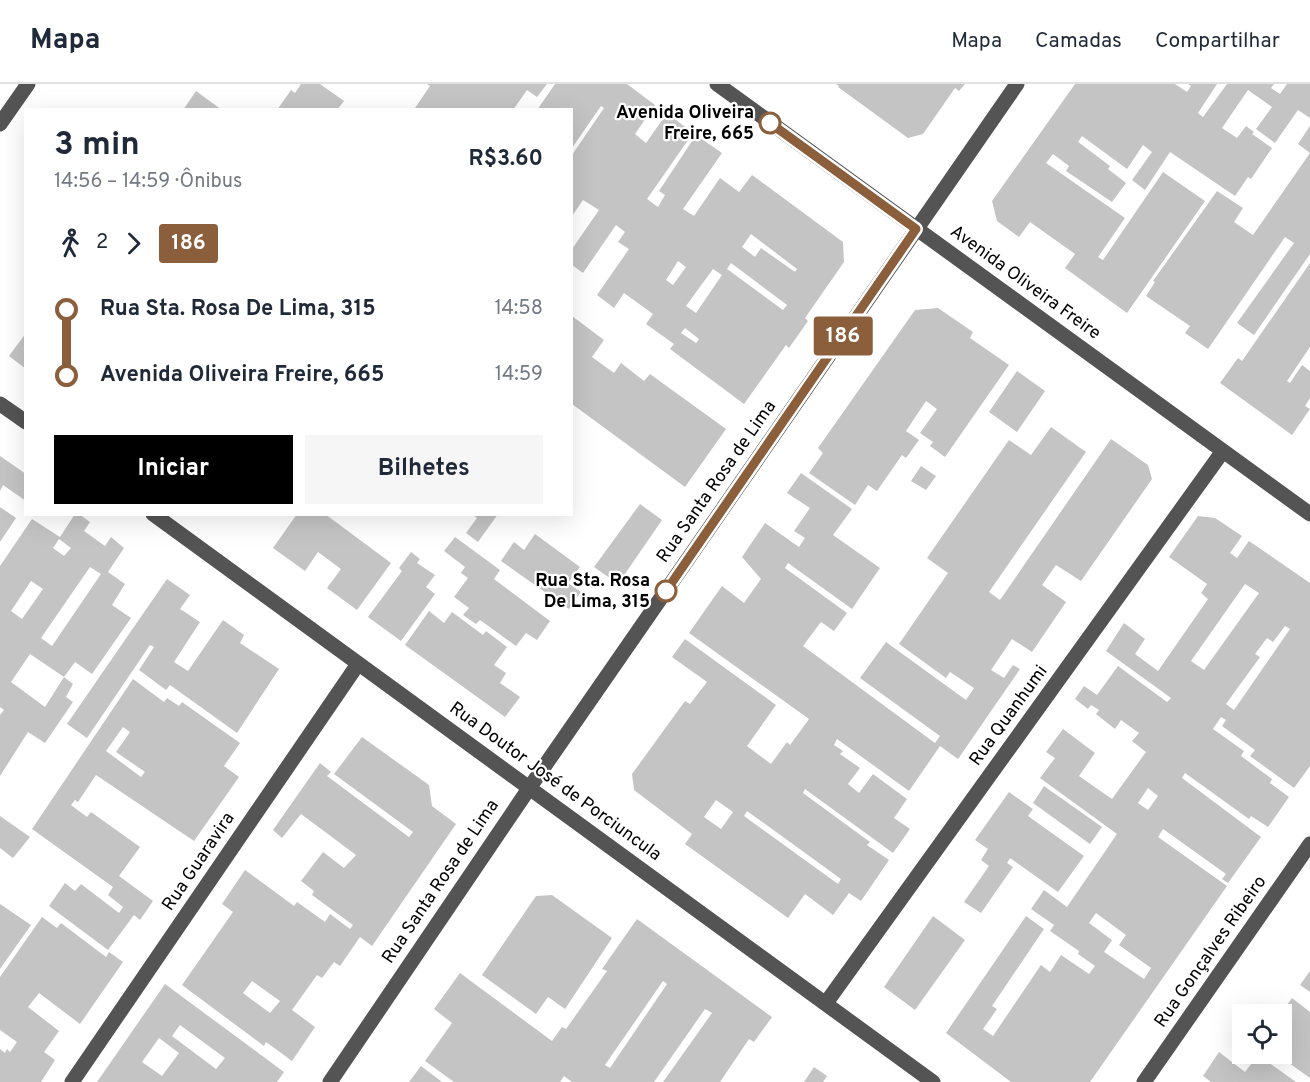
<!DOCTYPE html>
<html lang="pt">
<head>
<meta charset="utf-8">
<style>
	:root { --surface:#fff; --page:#f6f6f7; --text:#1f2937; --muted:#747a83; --line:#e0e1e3; --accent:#000 }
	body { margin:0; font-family:Overpass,sans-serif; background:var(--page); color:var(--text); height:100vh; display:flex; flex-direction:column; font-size:22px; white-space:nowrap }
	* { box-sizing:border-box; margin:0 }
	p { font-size:20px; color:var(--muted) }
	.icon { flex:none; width:33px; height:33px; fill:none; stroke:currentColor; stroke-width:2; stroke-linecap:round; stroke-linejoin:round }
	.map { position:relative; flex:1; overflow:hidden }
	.sheet { position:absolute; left:24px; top:24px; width:549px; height:408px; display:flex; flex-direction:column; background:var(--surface); border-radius:0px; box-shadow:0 6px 24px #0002 }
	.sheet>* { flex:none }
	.badge { padding:0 12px; border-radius:4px; font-size:21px; line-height:39px }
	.buttons { position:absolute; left:1232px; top:920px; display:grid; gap:12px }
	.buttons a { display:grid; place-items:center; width:60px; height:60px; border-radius:0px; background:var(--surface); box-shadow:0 6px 24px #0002; font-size:30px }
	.map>.badge { position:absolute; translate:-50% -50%; box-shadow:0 0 0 3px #fff }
	.legs { display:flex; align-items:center; gap:9px; height:66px; padding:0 30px; font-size:20px }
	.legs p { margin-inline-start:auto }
	.summary { display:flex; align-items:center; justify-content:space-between; height:102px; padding:0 30px }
	h1 { font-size:33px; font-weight:700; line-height:45px }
	.button { display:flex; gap:12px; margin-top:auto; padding:12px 30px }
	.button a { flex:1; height:69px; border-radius:0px; background:var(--accent); color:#fff; font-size:24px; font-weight:700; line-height:69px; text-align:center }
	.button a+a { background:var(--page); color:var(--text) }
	ul { padding:0 30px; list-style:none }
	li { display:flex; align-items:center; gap:21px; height:66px; font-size:22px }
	li i { display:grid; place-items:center; width:9px; height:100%; margin:0 8px; background:currentColor }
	li i::after { content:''; width:15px; height:15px; margin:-8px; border:4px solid; border-radius:50%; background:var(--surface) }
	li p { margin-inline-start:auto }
	li:first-child i { background:linear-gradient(#0000 50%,currentColor 0) }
	li:last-child i { background:linear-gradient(currentColor 50%,#0000 0) }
	header { display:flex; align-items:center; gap:36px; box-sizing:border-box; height:84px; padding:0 30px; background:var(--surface); border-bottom:2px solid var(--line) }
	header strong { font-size:28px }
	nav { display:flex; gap:33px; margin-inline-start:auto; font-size:21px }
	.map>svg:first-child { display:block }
</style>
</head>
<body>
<header>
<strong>Mapa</strong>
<nav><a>Mapa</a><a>Camadas</a><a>Compartilhar</a></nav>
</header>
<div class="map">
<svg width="1310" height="998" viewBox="0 0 1310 998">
	<rect width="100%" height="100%" fill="#fff"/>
	<path fill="#c4c4c4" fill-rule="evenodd" d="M301,0H320L344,17L337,26H277L291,6L295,9Z
		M427,0H547L537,13L527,6L513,26H416L415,24L430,2Z
		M555,0H627L655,21L635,50L646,59L667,29L693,49L647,115L658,123L665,111L659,107L696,51L722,69L683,125L694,132L720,94L739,108L752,91L843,158L844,178L805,234L808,237L789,264L786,261L744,320L670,265L674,260L646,240L653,230L624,209L614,224L597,211L629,165L618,158L625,148L616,141L583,189L572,181V165L599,126L583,116L572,132V71L604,24L601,22L572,64V26H537ZM751,150L797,185L795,188L761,164L755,173L742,163ZM678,177L686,183L673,201L666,196ZM731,179L787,221L783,226L727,185ZM713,185L722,191L696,229L686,222ZM685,244L699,255L696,259L681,249Z
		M836,0H965L959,7L955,4L923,50L908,54L838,3L839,2Z
		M1075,0H1175L1187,8L1191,2L1188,0H1217L1198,29L1203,33L1227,0H1274L1271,4L1280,10L1287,0H1310V34L1298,26L1275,59L1256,45L1272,23L1248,6L1222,44L1237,54L1246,42L1254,48L1252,50L1272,64L1251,95L1248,93L1235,112L1170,68L1145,106L1132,96L1152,68L1143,61L1127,85L1082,52L1078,58L1069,51L1110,82L1108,85L1126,99L1112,118L1066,87L1069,82L1053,70L1046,79L1125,134L1098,173L1103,176L1163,88L1205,117L1127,229L1065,184L1075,170L1030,138L1019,153L997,137L992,117Z
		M196,7L222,26H183Z
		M1310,42V69L1298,60Z
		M1310,69V170L1254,251L1237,239L1294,159L1285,153L1208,265L1185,249L1190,242L1146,212L1155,198L1153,197L1217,107L1243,124L1234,138L1253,151Z
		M1310,179V263L1287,297L1290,299L1302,281L1310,287V314L1305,322L1310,325L1292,351L1220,299L1238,274L1242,277Z
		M938,224L973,248L970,254L1009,281L945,373L930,362L933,358L920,349L937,325L926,317L906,347L919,356L906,374L902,371L877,407L868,401L855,421L809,389L823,369L818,364L915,226Z
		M572,232L604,256L592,273L614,289L621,279L644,297L650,290L726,345L685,403L572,320Z
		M26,249V285L9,272Z
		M1017,287L1045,307L1017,348L989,328Z
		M1051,343L1086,368L989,508L1000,516L1111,355L1148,381L1152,395L1081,497L1056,481L1042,501L1066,518L1032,568L1012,555L991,586L1004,594L1013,581L1020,585L958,675L940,662L909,707L837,655L834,661L843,667L840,670L860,684L848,700L859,709L873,690L907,715L894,734L910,745L893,769L805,705L803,709L870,758L867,761L889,776L861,817L849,809L833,831L805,810L788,834L685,760L692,750L634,706L632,690L685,617L690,620L707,598L672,573L685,555L776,621L747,662L771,680L787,658L790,661L809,635L689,549L722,502L744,519L761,495L742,473L765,439L799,463L805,454L794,447L810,424L787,409L801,389L852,425L833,451L880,484L852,525L788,479L785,484L847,529L834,547L821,538L803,562L935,659L940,652L860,594L886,558L966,616L974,604L950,588L946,594L899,560L948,489L927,474L1009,356L1031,371ZM716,716L733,728L721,745L704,733ZM747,727L841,795L838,800L744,732Z
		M0,372L26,390V417L3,401L0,407Z
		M921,382L936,392L926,406L911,397Z
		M640,420L662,436L618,500L594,483Z
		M0,423L16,434L0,458Z
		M75,430H79L90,438L84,447L105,462L111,453L124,464L108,488L125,500L112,521L131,534L92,590L75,578L64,593L30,570L11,598L45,623L64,593L73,600L66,613L73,618L45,659L28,648L0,692V631L4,626L0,623V482L32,435L60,453ZM59,455L71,464L64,472L53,464ZM90,483L101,490L52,562L41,554ZM31,497L43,505L22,535L11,527Z
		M297,430H325L391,479L357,526L327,504L341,485L318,468L305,487L273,464Z
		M472,430H498L478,458L466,449L477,434Z
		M1198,432L1215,434L1242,452L1230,469L1237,474L1249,457L1310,499V682L1294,704L1250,672L1255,666L1222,642L1226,636L1221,633L1213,645L1244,667L1241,672L1272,695L1270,699L1289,713L1268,743L1251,732L1249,735L1185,689L1182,694L1261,753L1228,799L1222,795L1226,790L1163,745L1158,753L1227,802L1090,998H1011L946,949L1026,832L1044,845L992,922L997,925L983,945L993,952L1041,881L1050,888L1061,871L1089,890L1095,882L1078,870L1079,867L1050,847L1054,841L1031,825L1044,806L1067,823L1117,750L1040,694L1055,674L1046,668L1063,645L1095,669L1079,692L1112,715L1146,668L1132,657L1139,649L1121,636L1115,645L1096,630L1099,626L1091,621L1088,625L1075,615L1084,602L1097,611L1118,582L1167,618L1171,614L1106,567L1124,539L1145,555L1135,570L1158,587L1208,515L1201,509L1207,500L1169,473ZM1245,500L1259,509L1204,586L1191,577ZM1285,542L1290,545L1234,626L1226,620L1260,573L1255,570L1267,554L1273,558ZM1148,704L1158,712L1148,726L1138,719ZM1096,829L1126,851L1119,861L1151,884L1144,895L1104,868L1112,856L1089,839Z
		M535,450L580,483L568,499L581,508L569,525L501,477L514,458L524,466Z
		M455,453L500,486L494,495L550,537L537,556L526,549L516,562L480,536L476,540L463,531L469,524L454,513L468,494L461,489L465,483L444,467Z
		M411,468L420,475L417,479L435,491L426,503L435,510L401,557L368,533L402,487L399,484Z
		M167,495L190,511L180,525L200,538L174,578L188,587L223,536L244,551L240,559L279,585L237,649L170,601L166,606L139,586L154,563L150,561L87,654L67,640Z
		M429,527L444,539L452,528L483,551L486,547L507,563L494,581L506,589L500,599L520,613L505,633L405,561Z
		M133,595L164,618L167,614L179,622L182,618L240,659L224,682L239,693L194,757L96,691L78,718L75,716L71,721L87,733L91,728L140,763L119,792L153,817L140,836L134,831L108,866L49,822L65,799L75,807L81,800L119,829L123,823L108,811L113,803L32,745ZM123,643L130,648L116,668L145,688L141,693L106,667Z
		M362,653L429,701L432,722L456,740L372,862L360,853L340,882L334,878L322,894L317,891L292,926L315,943L292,977L266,958L264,962L182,901L233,828L222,820L245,786L294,822L297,818L325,838L330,830L350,845L353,841L312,811L314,807L301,797L323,768L344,784L356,771L301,730L282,754L273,746L320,679L331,688L327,692L409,753L413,748L334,690ZM252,897L280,917L270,929L243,909Z
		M1044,702L1102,743L1090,760L1033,719Z
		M1009,708L1033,725L1028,732L1084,772L1058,808L1010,774L1007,779L1013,783L981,829L964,818L989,782L981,776L988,765L975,756Z
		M0,732L30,753L13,774L0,764Z
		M552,811L612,854L565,925L548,913L536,930L482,891L536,812Z
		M0,820L31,841L0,885Z
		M933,832L965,856L915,926L884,903Z
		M42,833L57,844L61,839L106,873L109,868L123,878L80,940L39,909L28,923L59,947L44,968L55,976L41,998H0V965L5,969L7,965L10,968L17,958L0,946V893Z
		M637,835L772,933L754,958L749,955L720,998H663L712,929L705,925L654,998H572L564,992L560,998H454L425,977L452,939L434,925L460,889L552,957L562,943L566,945L607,887L602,885ZM663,897L667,900L610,984L605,981Z
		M1310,887V908L1300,901Z
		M165,900L284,988L277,998H97ZM180,941L225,974L216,985L172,952ZM159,954L179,969L162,992L142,978Z
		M1292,914L1310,928V994L1275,969H1281V929Z
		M1219,968L1245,988L1258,971L1296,998H1211L1203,992Z
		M421,982L442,998H409Z
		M814,983L827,992L823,998H804Z"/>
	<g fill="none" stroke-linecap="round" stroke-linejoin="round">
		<path stroke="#545454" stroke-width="15" d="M717,0L1310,430
			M0,40L28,0
			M0,320L26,338
			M153,430L933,998
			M826,919L1223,367
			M72,998L358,580
			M330,998L530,703L1017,0
			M1144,998L1310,760"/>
	</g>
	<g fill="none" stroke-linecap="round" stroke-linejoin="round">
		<g stroke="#fff" stroke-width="14">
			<path id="line-1" d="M666,507L916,145L770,39"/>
		</g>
		<use href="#line-1" stroke="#8b5e3c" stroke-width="9"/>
	</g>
	<g fill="#fff" stroke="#8b5e3c" stroke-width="3">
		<circle cx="770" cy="39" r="10"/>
		<circle cx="666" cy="507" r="10"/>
	</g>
	<g text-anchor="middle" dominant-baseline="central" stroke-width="4.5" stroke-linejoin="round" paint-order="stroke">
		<g font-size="18" font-weight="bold" fill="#000" stroke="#fff" text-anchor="end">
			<text x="754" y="29">Avenida Oliveira<tspan x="754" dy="21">Freire, 665</tspan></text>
			<text x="650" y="497">Rua Sta. Rosa<tspan x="650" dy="21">De Lima, 315</tspan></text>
		</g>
		<g font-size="18" fill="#000" stroke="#fff">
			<text transform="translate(1025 199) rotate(36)">Avenida Oliveira Freire</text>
			<text transform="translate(717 398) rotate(-55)">Rua Santa Rosa de Lima</text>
			<text transform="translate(1009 632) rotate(-54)">Rua Quanhumi</text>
			<text transform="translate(555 698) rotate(36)">Rua Doutor José de Porciuncula</text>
			<text transform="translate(199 778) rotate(-56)">Rua Guaravira</text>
			<text transform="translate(441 798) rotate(-56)">Rua Santa Rosa de Lima</text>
			<text transform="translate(1211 868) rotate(-55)">Rua Gonçalves Ribeiro</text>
		</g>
	</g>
</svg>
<div class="buttons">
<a><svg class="icon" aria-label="locate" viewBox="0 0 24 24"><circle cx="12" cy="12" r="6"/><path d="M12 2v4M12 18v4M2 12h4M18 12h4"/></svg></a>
</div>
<b class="badge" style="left:843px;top:252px;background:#8b5e3c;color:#fff">186</b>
<section class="sheet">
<div class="summary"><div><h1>3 min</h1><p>14:56 – 14:59 · Ônibus</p></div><b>R$3.60</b></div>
<div class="legs"><svg class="icon" aria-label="walk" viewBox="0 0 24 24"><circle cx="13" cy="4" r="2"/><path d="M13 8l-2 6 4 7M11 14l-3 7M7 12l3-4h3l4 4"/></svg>2<svg class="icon" aria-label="forward" viewBox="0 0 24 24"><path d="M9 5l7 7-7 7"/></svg><b class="badge" style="background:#8b5e3c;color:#fff">186</b></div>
<ul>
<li><i style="color:#8b5e3c"></i><b>Rua Sta. Rosa De Lima, 315</b><p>14:58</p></li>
<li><i style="color:#8b5e3c"></i><b>Avenida Oliveira Freire, 665</b><p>14:59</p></li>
</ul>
<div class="button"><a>Iniciar</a><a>Bilhetes</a></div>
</section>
</div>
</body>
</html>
